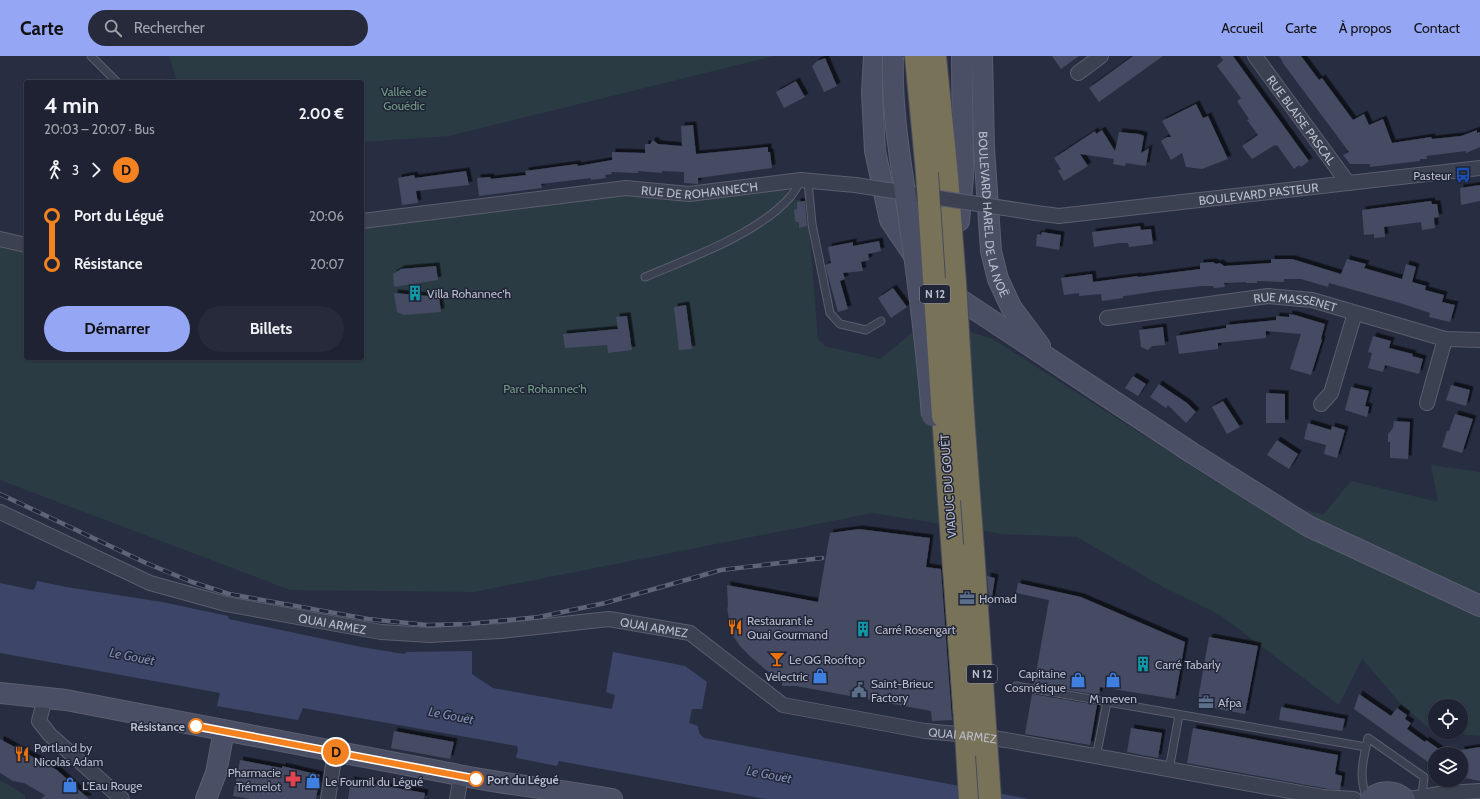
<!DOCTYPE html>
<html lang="fr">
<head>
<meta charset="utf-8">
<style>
	:root { --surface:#1e2232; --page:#262a3a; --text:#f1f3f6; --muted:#a1a4ac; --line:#3c3f4d; --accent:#95a6f5 }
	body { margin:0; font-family:Cabin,sans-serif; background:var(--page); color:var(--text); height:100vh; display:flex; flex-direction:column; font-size:15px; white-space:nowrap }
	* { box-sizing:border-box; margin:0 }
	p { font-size:13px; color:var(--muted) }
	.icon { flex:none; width:22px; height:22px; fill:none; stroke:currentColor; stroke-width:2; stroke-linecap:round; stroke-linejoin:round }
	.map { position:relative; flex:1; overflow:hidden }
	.side { position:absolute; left:24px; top:24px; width:340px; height:280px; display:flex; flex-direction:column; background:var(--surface); border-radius:4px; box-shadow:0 1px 3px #0004,0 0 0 1px var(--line) }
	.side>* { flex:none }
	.badge { padding:0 8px; border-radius:13px; font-size:14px; line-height:26px }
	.tools { position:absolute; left:1428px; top:643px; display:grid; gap:8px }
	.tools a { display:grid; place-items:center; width:40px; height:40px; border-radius:50%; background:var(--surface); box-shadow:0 1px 3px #0004,0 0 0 1px var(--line); font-size:20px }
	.map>.badge { position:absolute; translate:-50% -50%; box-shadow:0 0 0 2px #fff }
	.legs { display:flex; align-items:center; gap:6px; height:44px; padding:0 20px; font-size:13px }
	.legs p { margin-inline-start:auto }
	.summary { display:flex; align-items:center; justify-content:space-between; height:68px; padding:0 20px }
	h1 { font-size:22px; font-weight:700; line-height:30px }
	.button { display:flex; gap:8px; margin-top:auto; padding:8px 20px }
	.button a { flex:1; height:46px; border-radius:24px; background:var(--accent); color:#111; font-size:16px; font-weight:700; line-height:46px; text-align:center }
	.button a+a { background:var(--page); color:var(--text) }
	ul { padding:0 20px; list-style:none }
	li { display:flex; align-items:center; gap:14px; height:48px; font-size:15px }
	li i { display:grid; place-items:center; width:6px; height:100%; margin:0 5px; background:currentColor }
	li i::after { content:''; width:10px; height:10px; margin:-5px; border:3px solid; border-radius:50%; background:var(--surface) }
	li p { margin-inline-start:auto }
	li:first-child i { background:linear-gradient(#0000 50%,currentColor 0) }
	li:last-child i { background:linear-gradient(currentColor 50%,#0000 0) }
	header { display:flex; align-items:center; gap:24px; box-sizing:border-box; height:56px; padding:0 20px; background:var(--accent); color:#111 }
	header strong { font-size:19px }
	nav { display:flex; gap:22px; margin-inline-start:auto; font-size:14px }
	.search { width:280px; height:36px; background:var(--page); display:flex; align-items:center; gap:10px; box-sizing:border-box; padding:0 14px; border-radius:22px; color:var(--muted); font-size:15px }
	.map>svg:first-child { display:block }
</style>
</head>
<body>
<header>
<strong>Carte</strong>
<div class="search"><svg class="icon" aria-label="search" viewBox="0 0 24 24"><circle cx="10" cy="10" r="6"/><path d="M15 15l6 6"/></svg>Rechercher</div>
<nav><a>Accueil</a><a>Carte</a><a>À propos</a><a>Contact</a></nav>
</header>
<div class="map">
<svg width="1480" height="743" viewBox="0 0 1480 743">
	<defs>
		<filter id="shadow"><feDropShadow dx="3.5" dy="-3.5" stdDeviation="0" flood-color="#0009"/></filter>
	</defs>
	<rect width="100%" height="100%" fill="#282e42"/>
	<path fill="#2a3b43" d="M169,0H774L449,80L362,86V26H177Z
		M786,133L796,144H807L818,283L825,290L880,303L929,263L993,283L1218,427L1323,459L1351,425L1438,446L1431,409L1480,416V680L1440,676H1461V650H1435V675H1432L1403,650L1362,603L1339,649L1220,559L1163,531L1077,481L1002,478L873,457L474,536L290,534L0,424V188L26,194V302H362V170L619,139L695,145Z
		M0,724L25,739V743H0Z"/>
	<path fill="#3d4669" d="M37,525L66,531L162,546L228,560L229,563L361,591L404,598L407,596L472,595V618L493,632L612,653L615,639L606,636L613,596L685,610L707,626L702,653H692L689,667L698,670L699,677L704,682L1029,743H766L559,705L557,710L517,702L516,701L518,694L517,690L303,652L298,664L217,650L220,637L0,597V527L33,534L35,532Z"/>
	<path fill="#444b62" filter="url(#shadow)" d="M1052,0H1079L1061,13Z
		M1133,0H1163L1099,46L1089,32Z
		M1220,0H1233L1309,105L1301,111L1299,109L1294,113L1277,89L1276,90L1275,89L1252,103L1242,90L1258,79L1247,64L1249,63L1237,45L1241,42L1217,10L1223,4Z
		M1279,0H1301L1319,24L1322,22L1353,64L1364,58L1369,69L1383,63L1392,87L1431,81L1432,83L1461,80L1477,74V77L1480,76V91L1466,97V95L1426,100L1427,103H1420V105L1370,111V108H1350L1343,99L1349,96L1282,6H1283Z
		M825,2L837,30L824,36L812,10L817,5Z
		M796,25L805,41L784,52L776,36Z
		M1196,48L1203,62L1208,60L1228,103L1202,113L1186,111L1182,97L1171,104L1161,85L1167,81H1171L1162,65Z
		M693,69L696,98L768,91V96H770L772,112L698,122V128L684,127V116L662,115V117L638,115V117L611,116L612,118L605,119L606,122L591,124V122L541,128L542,132L479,140L477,122L490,121L491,123L526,119L525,115L577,108L578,110L612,104V96L645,97V88H650L653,84L658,88L682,90L681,70Z
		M1102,74L1115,95L1119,76L1139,78L1144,80L1141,97L1149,92L1146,110L1126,107L1125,110L1113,108L1114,103L1080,98L1088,110L1064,125L1058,115L1061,113L1054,102L1095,75L1096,78Z
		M466,115L469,129L416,135L418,147L402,149L398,122L414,119L415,122Z
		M1480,129V145L1461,149L1460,132Z
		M805,145L807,170L799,172V166H796L795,164L794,154L797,153V146Z
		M1431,145L1432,148H1437L1439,161L1434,162L1435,172L1422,174L1421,166L1384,171L1385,181L1374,182V178L1364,179L1362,154Z
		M1140,170L1141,174L1151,173L1153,188L1129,191L1128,187H1119L1094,191L1092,176Z
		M1042,176L1061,179L1059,194L1036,190L1037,178L1041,179Z
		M879,185L881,195L868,198L869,204L861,206L863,215L843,217L845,223L840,225L848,253L838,256L825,209L831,207L828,191L853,186V190Z
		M1271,203H1292L1341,218L1347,203L1366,208L1364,212L1402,223L1406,208L1416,211L1412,226L1426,230L1425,234L1444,239L1442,246L1455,249L1450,266L1429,261L1430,257L1400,247L1329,227L1328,231L1301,223H1284V226L1257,225V227H1246V226L1224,227L1225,231L1214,232L1213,230H1202L1158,235L1125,240H1123V242L1102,245L1101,238L1079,240V237L1064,239L1061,222L1092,218L1093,226L1138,220V221L1200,213V207L1213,206L1216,208L1220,207L1224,210L1271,207Z
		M436,210L438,224L394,231L393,218L401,213Z
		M893,232L907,251L891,262L878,242Z
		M394,237L439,241L441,256L404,259L397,256Z
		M686,249L692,293L679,294L674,251Z
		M1289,258L1295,259L1325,268L1321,283L1322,284L1311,319L1290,313L1301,278L1266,275V282L1218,287V293L1179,298L1176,280L1226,272V269L1276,264V260L1289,261Z
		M627,260L632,294L608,297L607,289L565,292L563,278L618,273L616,261Z
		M1163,271L1165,289L1152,290L1148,294L1141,291L1139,274Z
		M1373,280L1391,285L1389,292L1413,298L1412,300L1423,303L1419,318L1385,309L1383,316L1368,312L1372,297L1368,296Z
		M1133,320L1146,328L1138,340L1125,332Z
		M1159,328L1187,347L1196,356L1186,367L1168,349L1166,352L1150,341Z
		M1451,329L1470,334L1466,350L1446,344Z
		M1351,331L1369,335L1365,350L1369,351L1367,361L1345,354Z
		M1266,337L1285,338V367H1266Z
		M1223,345L1240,371L1227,378L1212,351Z
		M1455,358L1473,363L1462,397L1442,391L1447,375H1449Z
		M1394,365L1410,366L1408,403L1390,402V386H1388V378L1393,372Z
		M1308,367L1331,374L1332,370L1345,374L1337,402L1324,398L1326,389L1304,383Z
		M1277,384L1298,398L1289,413L1267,399Z
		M859,473L930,482L926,511L941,513L952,664L932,665L931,655L796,630H782V624L766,614L753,603L740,590L731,577L727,551L728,552L727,529L818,546L830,477Z
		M987,520L995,522L990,552Z
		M1018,527L1081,541L1185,586L1175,643L1100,631L1099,639L1034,628L1049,544L1016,537Z
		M1209,581L1258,590L1245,658L1197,649Z
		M1032,638L1097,649L1090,689L1025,678Z
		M1359,638L1391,660L1397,652L1407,659L1405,663L1411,667L1407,673L1425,686L1426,684L1446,698H1435V711L1354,653Z
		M1281,651L1345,663L1342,675L1279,664Z
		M1131,672L1162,677L1158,702L1127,696Z
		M1193,672L1338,699L1335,718L1342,720L1340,734L1329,733L1187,707Z
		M394,675L454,686L450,703L391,692Z
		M0,683L57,714L89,743H41L45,739L24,727L13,725L0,717Z
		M1480,691V725L1461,721V694Z
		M240,704L282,712V710L320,719L316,743H250L233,740Z
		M351,724L425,737L424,743H348Z"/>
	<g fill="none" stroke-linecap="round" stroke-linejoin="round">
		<g stroke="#5a5e6f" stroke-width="9">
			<path id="lane" d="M91,0L117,26
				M808,125L812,168L830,257L840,268L866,274L881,265
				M645,221C690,202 760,177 791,140C795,135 798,129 801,124
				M1016,630L1366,691
				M1096,701L1107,646
				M1169,714L1179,659
				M1367,743C1358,720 1363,705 1368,682L1424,721L1422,740"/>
		</g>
		<g stroke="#5a5e6f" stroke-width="16">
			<g id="street">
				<path id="s1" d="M1255,0L1348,127"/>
				<path d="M1078,17L1101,0"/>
				<path id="s2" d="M1036,157L1059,160L1480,112"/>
				<path id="s3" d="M362,165L626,132L689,138L801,124L855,129"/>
				<path d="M0,183L26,189"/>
				<path id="s4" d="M1107,262L1268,240L1312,244L1445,283L1480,284"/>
				<path d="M1427,347L1445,283"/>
				<path d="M1321,348L1331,337L1355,257"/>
				<path id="s5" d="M0,456L150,527L226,548L381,576L430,579L500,575L609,563L690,577L783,649L925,675L979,680L1006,684L1323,741L1354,743"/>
				<path d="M45,642L39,665L50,679L122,743"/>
				<path d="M328,743L335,696"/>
				<path d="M457,743L461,720"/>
				<path d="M1410,743L1445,737L1480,735"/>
			</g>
		</g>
		<g stroke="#5a5e6f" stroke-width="22">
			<g id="secondary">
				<path d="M874,0L872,37L875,95L890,164L917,204"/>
				<path id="s6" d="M982,0L984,92L991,195L998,223L1011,251L1040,290"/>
				<path d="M959,165L963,122L962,0"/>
				<path d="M944,233L1192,397L1308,470L1480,550"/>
				<path d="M0,637L66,644L449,717C503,729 558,733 612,743"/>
				<path d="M206,743L216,717L224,675"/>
				<path d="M1370,743C1380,734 1394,734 1405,743"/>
			</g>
		</g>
		<g stroke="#474b5c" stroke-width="24">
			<path id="highway" d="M916,0L927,117
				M935,0L947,120L955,227
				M963,358L973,494
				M943,360L949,445
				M967,693L970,743"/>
		</g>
		<use href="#lane" stroke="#3c4152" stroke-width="7"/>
		<use href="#street" stroke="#3c4152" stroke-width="14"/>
		<use href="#secondary" stroke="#4a4f65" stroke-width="20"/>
		<use href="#highway" stroke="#787259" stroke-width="22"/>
		<g stroke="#5e6479" stroke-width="4.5">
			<path id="rail" d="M0,438L146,507L192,526L229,538L368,563L427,569L468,568L539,561L605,547L721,514L822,502"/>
		</g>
		<use href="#rail" stroke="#212538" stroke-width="3" stroke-dasharray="9" stroke-linecap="butt"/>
		<g stroke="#5a5e6f" stroke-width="16" stroke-linecap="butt">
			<path id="street-bridge" d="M855,129L1036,157"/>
		</g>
		<g stroke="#5a5e6f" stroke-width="22" stroke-linecap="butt">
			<path id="secondary-bridge" d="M893,0C891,57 902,113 910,170C919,233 927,297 932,360"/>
		</g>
		<g stroke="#474b5c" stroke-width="24" stroke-linecap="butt">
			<path id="highway-bridge" d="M927,117L943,360
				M955,227L963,358
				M949,445L967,693
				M973,494L990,743"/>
		</g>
		<use href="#street-bridge" stroke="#3c4152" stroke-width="14"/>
		<use href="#secondary-bridge" stroke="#4a4f65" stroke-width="20"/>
		<use href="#highway-bridge" stroke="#787259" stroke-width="22"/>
	</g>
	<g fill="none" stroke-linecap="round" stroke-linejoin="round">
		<g stroke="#fff" stroke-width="9">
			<path id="line-1" d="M196,670L476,723"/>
		</g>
		<use href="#line-1" stroke="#f58220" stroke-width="6"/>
	</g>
	<defs>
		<g id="bus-bare" transform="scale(1.2)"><path d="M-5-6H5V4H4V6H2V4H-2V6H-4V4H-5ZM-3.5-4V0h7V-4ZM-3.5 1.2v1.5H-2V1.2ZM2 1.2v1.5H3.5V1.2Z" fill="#1a4fb4" stroke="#212538" stroke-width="2.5" paint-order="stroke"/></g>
		<g id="building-bare" transform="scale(1.2)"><path d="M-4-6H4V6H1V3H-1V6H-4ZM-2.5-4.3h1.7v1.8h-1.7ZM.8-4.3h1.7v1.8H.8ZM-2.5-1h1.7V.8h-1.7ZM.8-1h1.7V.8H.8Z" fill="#0f9aa8" stroke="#212538" stroke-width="2.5" paint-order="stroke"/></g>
		<g id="office-bare" transform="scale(1.2)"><path d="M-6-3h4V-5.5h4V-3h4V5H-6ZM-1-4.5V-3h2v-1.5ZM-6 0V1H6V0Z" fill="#5c6f8a" stroke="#212538" stroke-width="2.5" paint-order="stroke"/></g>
		<g id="restaurant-bare" transform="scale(1.2)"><path d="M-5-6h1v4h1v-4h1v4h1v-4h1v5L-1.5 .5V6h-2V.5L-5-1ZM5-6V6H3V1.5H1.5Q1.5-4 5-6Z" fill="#e8710a" stroke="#212538" stroke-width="2.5" paint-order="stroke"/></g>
		<g id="bar-bare" transform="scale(1.2)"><path d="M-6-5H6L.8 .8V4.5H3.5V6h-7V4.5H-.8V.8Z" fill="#e8710a" stroke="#212538" stroke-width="2.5" paint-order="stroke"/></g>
		<g id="shop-bare" transform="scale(1.2)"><path d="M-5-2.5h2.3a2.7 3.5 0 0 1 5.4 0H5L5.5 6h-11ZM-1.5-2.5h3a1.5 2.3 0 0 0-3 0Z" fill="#3f7fe0" stroke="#212538" stroke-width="2.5" paint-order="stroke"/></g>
		<g id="civic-bare" transform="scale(1.2)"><path d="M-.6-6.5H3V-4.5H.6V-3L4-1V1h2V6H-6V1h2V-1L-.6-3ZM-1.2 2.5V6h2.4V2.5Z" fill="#5c6f8a" stroke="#212538" stroke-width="2.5" paint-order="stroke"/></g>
		<g id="pharmacy-bare" transform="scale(1.2)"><path d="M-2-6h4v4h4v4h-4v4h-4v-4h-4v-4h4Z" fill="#e0444e" stroke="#212538" stroke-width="2.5" paint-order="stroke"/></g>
	</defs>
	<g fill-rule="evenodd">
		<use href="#bus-bare" x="1463" y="119"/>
		<use href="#building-bare" x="415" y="237"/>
		<use href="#office-bare" x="967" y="542"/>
		<use href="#restaurant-bare" x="735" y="571"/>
		<use href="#building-bare" x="863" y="573"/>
		<use href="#bar-bare" x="777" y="603"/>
		<use href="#building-bare" x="1143" y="608"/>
		<use href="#shop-bare" x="820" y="620"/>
		<use href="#shop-bare" x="1078" y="624"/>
		<use href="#shop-bare" x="1113" y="624"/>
		<use href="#civic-bare" x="859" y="634"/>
		<use href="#office-bare" x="1206" y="646"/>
		<use href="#restaurant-bare" x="22" y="698"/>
		<use href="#pharmacy-bare" x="293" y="723"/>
		<use href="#shop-bare" x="313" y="725"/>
		<use href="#shop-bare" x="70" y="729"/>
	</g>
	<g fill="#fff" stroke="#f58220" stroke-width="2">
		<circle cx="196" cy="670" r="7"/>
		<circle cx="476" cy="723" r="7"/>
	</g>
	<g text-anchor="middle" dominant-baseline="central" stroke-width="3" stroke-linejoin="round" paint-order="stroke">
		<g fill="#212538" stroke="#8b8fa0" stroke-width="1">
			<rect x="920" y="229" width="30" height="18" rx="3"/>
			<rect x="967" y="609" width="30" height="18" rx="3"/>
		</g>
		<g font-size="11" font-weight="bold" fill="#b9bdcc">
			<text x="935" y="238">N 12</text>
			<text x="982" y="618">N 12</text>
		</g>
		<g font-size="12" fill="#719c84" stroke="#212538">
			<text x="404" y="35">Vallée de<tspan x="404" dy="14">Gouédic</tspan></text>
			<text x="545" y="332">Parc Rohannec'h</text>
		</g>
		<g font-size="12" fill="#b9bdcc" stroke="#212538">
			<text stroke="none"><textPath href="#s1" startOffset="79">RUE BLAISE PASCAL</textPath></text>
			<text stroke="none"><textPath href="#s3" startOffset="340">RUE DE ROHANNEC'H</textPath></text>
			<text stroke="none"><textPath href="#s2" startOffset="224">BOULEVARD PASTEUR</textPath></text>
			<text stroke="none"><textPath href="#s6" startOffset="159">BOULEVARD HAREL DE LA NOË</textPath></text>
			<text stroke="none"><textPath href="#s4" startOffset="190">RUE MASSENET</textPath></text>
			<text transform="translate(948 430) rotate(-94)">VIADUC DU GOUËT</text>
			<text stroke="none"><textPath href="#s5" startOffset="353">QUAI ARMEZ</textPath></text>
			<text stroke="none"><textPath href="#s5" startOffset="677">QUAI ARMEZ</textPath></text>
			<text stroke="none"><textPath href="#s5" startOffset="1013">QUAI ARMEZ</textPath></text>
		</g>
		<g font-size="12" fill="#b9bdcc" stroke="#212538" text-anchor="start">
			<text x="1451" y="119" text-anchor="end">Pasteur</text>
			<text x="427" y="237">Villa Rohannec'h</text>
			<text x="979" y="542">Homad</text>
			<text x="747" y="564">Restaurant le<tspan x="747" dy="14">Quai Gourmand</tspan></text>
			<text x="875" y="573">Carré Rosengart</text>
			<text x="789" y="603">Le QG Rooftop</text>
			<text x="1155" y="608">Carré Tabarly</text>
			<text x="1066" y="617" text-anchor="end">Capitaine<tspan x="1066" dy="14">Cosmétique</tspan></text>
			<text x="808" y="620" text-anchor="end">Velectric</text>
			<text x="871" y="627">Saint-Brieuc<tspan x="871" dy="14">Factory</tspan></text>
			<text x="1113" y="642" text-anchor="middle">M meven</text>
			<text x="1218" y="646">Afpa</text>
			<text x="34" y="691">Pørtland by<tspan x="34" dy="14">Nicolas Adam</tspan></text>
			<text x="281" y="716" text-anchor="end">Pharmacie<tspan x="281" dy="14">Trémelot</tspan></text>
			<text x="325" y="725">Le Fournil du Légué</text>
			<text x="82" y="729">L'Eau Rouge</text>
		</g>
		<g font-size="12" font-weight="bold" fill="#b9bdcc" stroke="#212538" text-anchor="end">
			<text x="185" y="670">Résistance</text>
			<text x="487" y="723" text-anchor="start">Port du Légué</text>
		</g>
		<g font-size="13" font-style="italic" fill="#828db2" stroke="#212538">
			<text transform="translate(132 600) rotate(11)">Le Gouët</text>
			<text transform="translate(451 659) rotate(11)">Le Gouët</text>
			<text transform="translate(769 718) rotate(11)">Le Gouët</text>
		</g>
	</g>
</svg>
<div class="tools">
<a><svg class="icon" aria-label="locate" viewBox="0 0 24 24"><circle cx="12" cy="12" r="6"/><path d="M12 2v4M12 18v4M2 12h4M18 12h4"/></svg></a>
<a><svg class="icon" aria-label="layers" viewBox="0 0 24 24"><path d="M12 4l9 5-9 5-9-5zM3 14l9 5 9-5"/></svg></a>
</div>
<b class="badge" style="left:336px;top:696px;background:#f58220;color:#111">D</b>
<section class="side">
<div class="summary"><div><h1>4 min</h1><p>20:03 – 20:07 · Bus</p></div><b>2.00 €</b></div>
<div class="legs"><svg class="icon" aria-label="walk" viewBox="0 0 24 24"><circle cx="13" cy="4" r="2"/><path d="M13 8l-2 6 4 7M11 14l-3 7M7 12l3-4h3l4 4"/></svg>3<svg class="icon" aria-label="forward" viewBox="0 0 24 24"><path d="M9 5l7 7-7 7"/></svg><b class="badge" style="background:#f58220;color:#111">D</b></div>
<ul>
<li><i style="color:#f58220"></i><b>Port du Légué</b><p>20:06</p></li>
<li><i style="color:#f58220"></i><b>Résistance</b><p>20:07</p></li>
</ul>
<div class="button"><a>Démarrer</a><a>Billets</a></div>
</section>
</div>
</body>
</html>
